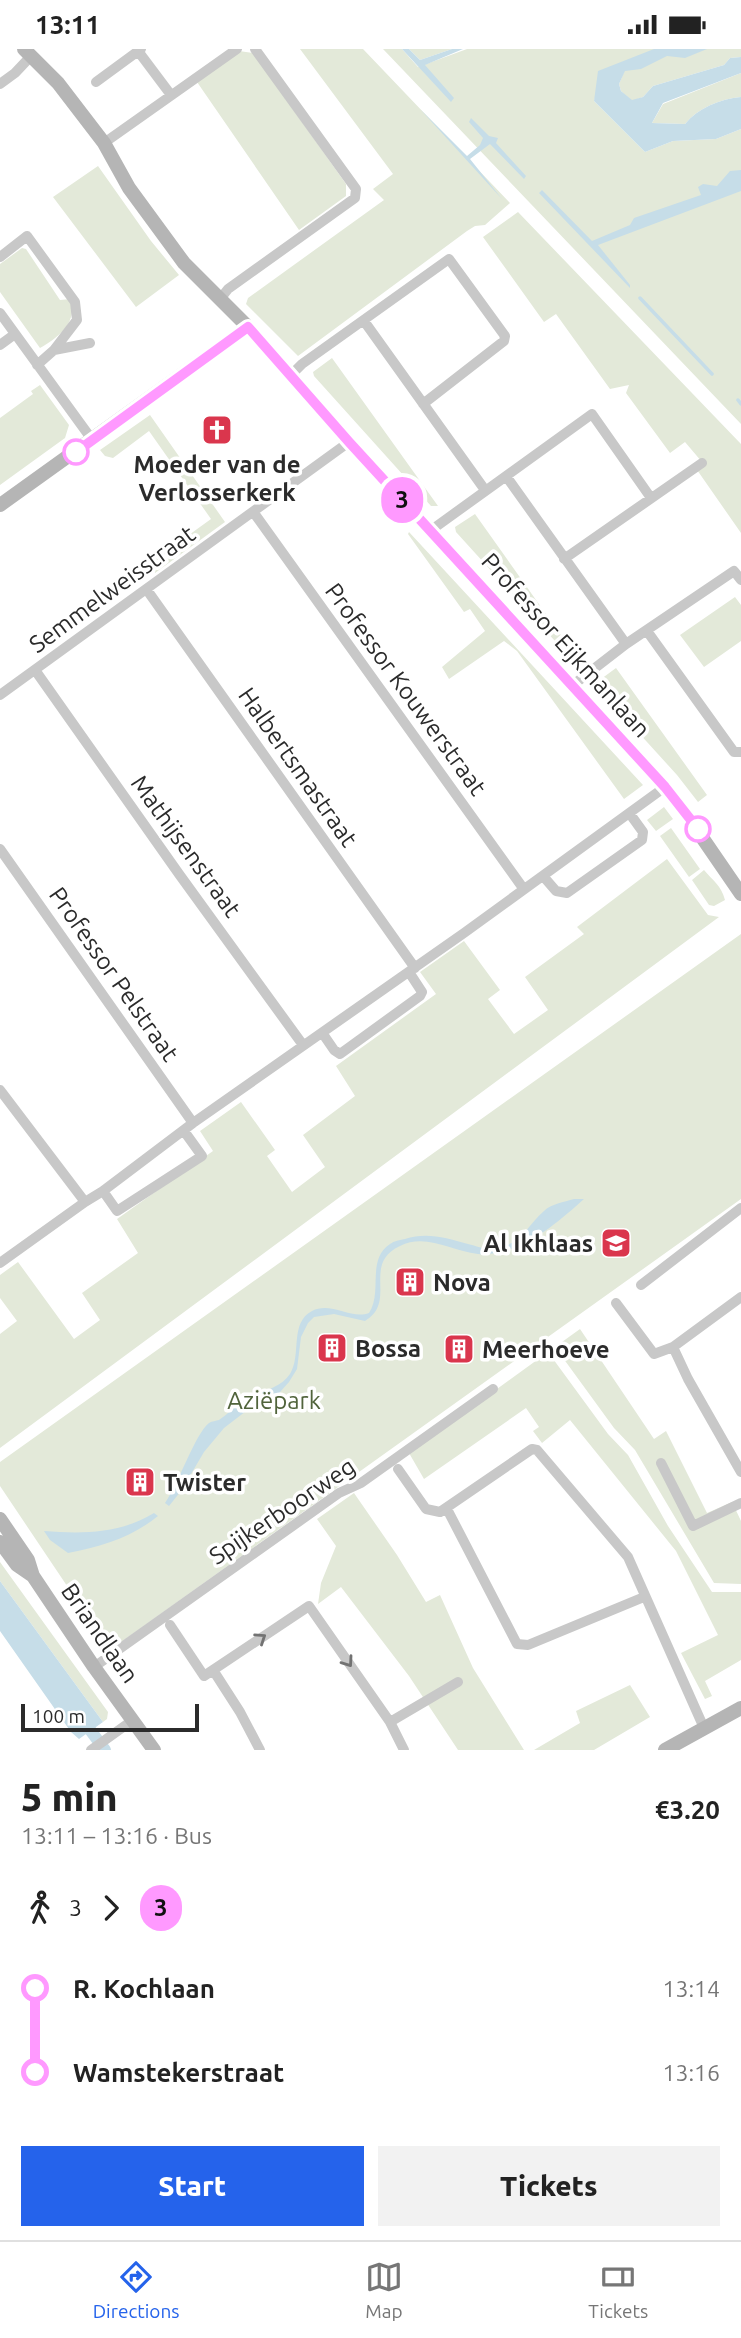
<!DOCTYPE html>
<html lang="en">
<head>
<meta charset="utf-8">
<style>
	:root { --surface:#fff; --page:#f2f2f2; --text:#222; --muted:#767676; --line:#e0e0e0; --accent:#2563eb }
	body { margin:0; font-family:Ubuntu,sans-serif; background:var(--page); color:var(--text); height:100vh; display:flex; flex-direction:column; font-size:26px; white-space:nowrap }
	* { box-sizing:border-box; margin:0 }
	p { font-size:23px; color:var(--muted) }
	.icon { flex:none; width:38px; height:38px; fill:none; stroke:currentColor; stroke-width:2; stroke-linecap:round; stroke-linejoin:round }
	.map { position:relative; height:1701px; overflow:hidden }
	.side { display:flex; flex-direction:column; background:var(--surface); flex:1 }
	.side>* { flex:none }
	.badge { padding:0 14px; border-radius:23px; font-size:24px; line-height:46px }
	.scale { position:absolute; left:21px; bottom:18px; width:178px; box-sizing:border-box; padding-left:7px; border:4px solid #2b2b2b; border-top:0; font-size:19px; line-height:24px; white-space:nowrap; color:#2b2b2b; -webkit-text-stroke:5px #fff; paint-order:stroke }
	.map>.badge { position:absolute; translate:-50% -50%; box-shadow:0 0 0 4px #fff }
	.legs { display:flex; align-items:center; gap:10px; height:77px; padding:0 21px; font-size:23px }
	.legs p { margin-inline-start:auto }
	.head { display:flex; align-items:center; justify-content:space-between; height:119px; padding:0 21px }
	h1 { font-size:38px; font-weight:800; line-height:52px }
	.primary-button { display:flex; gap:14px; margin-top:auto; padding:14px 21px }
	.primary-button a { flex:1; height:80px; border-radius:0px; background:var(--accent); color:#fff; font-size:28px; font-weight:800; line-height:80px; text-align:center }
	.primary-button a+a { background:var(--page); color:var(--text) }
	ul { padding:0 21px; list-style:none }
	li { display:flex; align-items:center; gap:24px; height:84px; font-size:26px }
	li i { display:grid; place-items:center; width:10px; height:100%; margin:0 9px; background:currentColor }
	li i::after { content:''; width:18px; height:18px; margin:-9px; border:5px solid; border-radius:50%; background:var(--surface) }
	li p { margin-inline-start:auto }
	li:first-child i { background:linear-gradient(#0000 50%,currentColor 0) }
	li:last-child i { background:linear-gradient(currentColor 50%,#0000 0) }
	.status { display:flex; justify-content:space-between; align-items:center; height:49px; padding:0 35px; background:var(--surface); direction:ltr }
	.status svg { height:19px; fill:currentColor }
	.tabs { display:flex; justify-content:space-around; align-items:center; height:98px; border-top:2px solid var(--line); background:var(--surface); font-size:19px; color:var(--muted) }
	.tabs a { display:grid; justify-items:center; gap:4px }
	.tabs .selected { color:var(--accent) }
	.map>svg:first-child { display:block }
</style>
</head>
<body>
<div class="status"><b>13:11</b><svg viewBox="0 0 49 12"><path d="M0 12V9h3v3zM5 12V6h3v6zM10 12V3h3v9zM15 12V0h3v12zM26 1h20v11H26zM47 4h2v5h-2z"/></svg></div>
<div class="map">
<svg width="741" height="1701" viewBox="0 0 741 1701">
	<rect width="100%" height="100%" fill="#fff"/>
	<path fill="#e3e9d9" d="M300,0H363L510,154L485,176L475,177L467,182L298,307L246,255L248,249L384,151L373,140L393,125Z
		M383,0H402L418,18L467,0H741V8L730,9L724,16L653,37L643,48L632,52L621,42L619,35L624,23L597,42L594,52L645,103L673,92L716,90L741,80V375Z
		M409,0H452L420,11Z
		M239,2L253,4L346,135V147L299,181L197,33Z
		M741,24V48C720,50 698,59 685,75L652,74L663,55Z
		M98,117L151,192L179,226L136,258L53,148Z
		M518,163L741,395V484L695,418L702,413L685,393L670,404L626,344L629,336L610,340L556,265L544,273L483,188Z
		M22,199L26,200L60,251L71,250C77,274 60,287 40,299L0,243V215Z
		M332,309L438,457H431L314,327L313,323Z
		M40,336L69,376L65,389L0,436V369L33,345L31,342Z
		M150,366L225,473L155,524L151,516L157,509L211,470L149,382L113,409L105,407L100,401Z
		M475,465L580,613H574L456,483L455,478Z
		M409,483L643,736L624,750L517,602L504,592L449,630L442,618L485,582L470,560L464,563L408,485Z
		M735,548L741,556V592L704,618L680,586Z
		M616,619L707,746L698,753L677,726L597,638V633Z
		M664,758L673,770L656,782L647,771Z
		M671,779L700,820L689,828L660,787Z
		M667,810L708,866L719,868L0,1399V1285L17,1272L0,1249V1226L18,1213L74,1290L100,1271L82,1244L138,1204L117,1170L213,1102L200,1082L241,1053L275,1101L267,1107L292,1143L325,1118L303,1086L355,1047L336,1017L436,945L420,923L464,892L500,941L488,950L514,985L548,961L525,928L584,885L577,878Z
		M704,821C713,832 721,836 725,851L714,857L709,856L692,831Z
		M741,885V1150L110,1601L0,1437V1413Z
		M580,1280L654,1390L666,1382L707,1464L732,1453L741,1472V1535L714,1534L635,1401L614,1379L555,1298Z
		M548,1303L608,1385L628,1406L668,1477L712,1543H741V1611L705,1632L712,1647L705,1650L681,1604L718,1586L676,1502L570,1371L542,1394L533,1382L539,1378L526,1359L424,1430L409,1404Z
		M354,1444L397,1506L426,1553L440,1546L473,1619L524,1701H458L409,1627L341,1538L318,1555L321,1534L336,1497L317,1470Z
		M0,1513L108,1663L107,1670L103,1673L0,1532Z
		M630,1636L650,1668L594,1701H534L580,1674L576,1662Z"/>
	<path fill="#c6dde8" d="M402,0H409L420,11L452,0H463L425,16L454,49L451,53Z
		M654,0H707L685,9L667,7L641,20L625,22L619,35L621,42L632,51L643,48L653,37L724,16L730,9L741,8V24L663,54L652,74L685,75C698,59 720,50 741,48V80L716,90L673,92L645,103L594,52L598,22Z
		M420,60L467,107L480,96L483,89L469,73L471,69L489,87L498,89L496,94L526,127L524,130L490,95L470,110L502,150Z
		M741,121V142L598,196L630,236V239L539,144L542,141L592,192L630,176L634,169L701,146L698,138L703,135L717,137L730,122Z
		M574,1150H584C556,1175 519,1208 478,1205C451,1202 426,1184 400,1197C361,1215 398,1253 365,1272L334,1265L314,1268L308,1274L301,1288L297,1320L289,1333L272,1352L264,1358L250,1359L224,1379L204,1403L181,1442L169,1457L165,1454C178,1436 195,1385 209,1374C212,1372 216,1372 219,1371C228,1365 235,1357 244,1351C259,1342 279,1341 290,1325C302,1306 289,1274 312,1262C331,1252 351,1271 369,1264C383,1243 366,1211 390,1195C394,1192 400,1191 405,1190C427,1183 446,1189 468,1195C477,1197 485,1201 494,1200C521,1196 527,1177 544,1162C551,1155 564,1153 574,1150Z
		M154,1464L158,1467C131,1489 102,1497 68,1504L50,1491L44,1482C82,1485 120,1485 154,1464Z
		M0,1532L103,1673L79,1690L71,1683L0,1582Z"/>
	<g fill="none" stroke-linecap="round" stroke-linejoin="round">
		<path stroke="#c6dde8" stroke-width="3.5" d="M640,249L712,325
			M738,351L741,355"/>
		<path stroke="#c6dde8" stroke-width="12" d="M82,1670L105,1701"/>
		<path stroke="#c8c8c8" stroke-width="10" d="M138,2L171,46
			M96,33L141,0
			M0,35L15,24L31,7
			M104,94L237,0
			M0,208L27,187L75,253L77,271L54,301L37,316
			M221,249L228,240L355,149L356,140L255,0
			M0,264L93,392
			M364,272L485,441
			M0,296L15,285
			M54,301L90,294
			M290,327L302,315L449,210L505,287L504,292L423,355
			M506,427L626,595
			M254,464L523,839
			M430,482L592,365L651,449
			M564,510L702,414
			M147,541L415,919
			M647,582L734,703H741
			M35,621L179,825L303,996
			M573,636L626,595L734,522L741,531
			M0,646L349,393
			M0,800L193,1074
			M543,827L556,842L567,844L642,791L643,783L630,765
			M323,985L334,1001L340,1005L420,947L422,943L409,923
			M0,1041L85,1153
			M103,1142L117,1162L202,1107L184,1082
			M0,1214L85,1153L103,1142L193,1074L464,884L665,738
			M641,1236L741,1159
			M616,1254L654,1305L673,1298L741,1248
			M673,1298L688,1330L741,1423
			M661,1414L693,1477L741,1454
			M398,1420L426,1460L440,1463L532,1400L537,1401L628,1508L704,1679
			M447,1460L517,1595L528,1596L644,1548
			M170,1576L204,1627L309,1557L390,1673L404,1701
			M94,1618L339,1444L361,1434L493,1340
			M213,1621L240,1663L260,1701
			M390,1673L458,1633
			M91,1701L133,1671"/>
		<path stroke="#b5b5b5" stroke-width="14" d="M24,0L58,34L104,94L129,139L184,214L248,278L339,382L665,738L686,765L741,845
			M0,456L248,278
			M0,1470L28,1511L33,1527L94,1618L154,1701
			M0,1493L17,1516L33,1527
			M665,1701L741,1659"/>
	</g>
	<defs><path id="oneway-chevron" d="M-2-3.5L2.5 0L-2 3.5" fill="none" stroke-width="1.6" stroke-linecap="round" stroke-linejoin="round" transform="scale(1.75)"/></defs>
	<g stroke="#727272">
		<use href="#oneway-chevron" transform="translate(261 1589) rotate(-34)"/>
		<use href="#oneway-chevron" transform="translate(348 1613) rotate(55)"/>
	</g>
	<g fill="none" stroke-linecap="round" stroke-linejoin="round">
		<g stroke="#fff" stroke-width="16">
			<path id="line-1" d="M76,403L248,278L349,393L665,738L698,780"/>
		</g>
		<use href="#line-1" stroke="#f9f" stroke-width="10"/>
	</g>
	<defs>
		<g id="church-square" transform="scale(1.575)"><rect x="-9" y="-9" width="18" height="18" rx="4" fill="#da364d" stroke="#fff"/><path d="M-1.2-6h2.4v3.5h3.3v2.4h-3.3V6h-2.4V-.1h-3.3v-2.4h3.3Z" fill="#fff"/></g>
		<g id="school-square" transform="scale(1.575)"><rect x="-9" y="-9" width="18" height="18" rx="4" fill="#da364d" stroke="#fff"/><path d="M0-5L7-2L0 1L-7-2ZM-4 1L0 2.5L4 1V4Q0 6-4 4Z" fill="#fff"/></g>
		<g id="building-square" transform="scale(1.575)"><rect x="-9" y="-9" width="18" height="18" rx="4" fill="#da364d" stroke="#fff"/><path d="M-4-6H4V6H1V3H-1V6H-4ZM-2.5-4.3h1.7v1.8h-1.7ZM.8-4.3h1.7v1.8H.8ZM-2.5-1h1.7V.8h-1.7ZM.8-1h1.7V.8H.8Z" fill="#fff"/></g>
	</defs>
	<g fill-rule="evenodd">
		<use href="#church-square" x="217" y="381"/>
		<use href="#school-square" x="616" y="1194"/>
		<use href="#building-square" x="410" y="1233"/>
		<use href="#building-square" x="332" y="1299"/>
		<use href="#building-square" x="459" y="1300"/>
		<use href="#building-square" x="140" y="1433"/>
	</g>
	<g fill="#fff" stroke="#f9f" stroke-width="3.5">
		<circle cx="76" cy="403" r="12"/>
		<circle cx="698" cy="780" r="12"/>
	</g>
	<g text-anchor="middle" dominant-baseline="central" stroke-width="7" stroke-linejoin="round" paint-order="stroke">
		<g font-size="24" font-weight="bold" fill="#2b2b2b" stroke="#fff" text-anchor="start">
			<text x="217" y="415" text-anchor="middle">Moeder van de<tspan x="217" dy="28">Verlosserkerk</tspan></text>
			<text x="593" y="1194" text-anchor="end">Al Ikhlaas</text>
			<text x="433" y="1233">Nova</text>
			<text x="355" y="1299">Bossa</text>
			<text x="482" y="1300">Meerhoeve</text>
			<text x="163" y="1433">Twister</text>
		</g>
		<g font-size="24" fill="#2b2b2b" stroke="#fff">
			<text transform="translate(112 540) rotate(-36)">Semmelweisstraat</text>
			<text transform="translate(566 596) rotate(48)">Professor Eijkmanlaan</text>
			<text transform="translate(406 640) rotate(54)">Professor Kouwerstraat</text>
			<text transform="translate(298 718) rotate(55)">Halbertsmastraat</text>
			<text transform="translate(186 797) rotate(54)">Mathijsenstraat</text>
			<text transform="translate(114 925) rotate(55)">Professor Pelstraat</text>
			<text transform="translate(282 1462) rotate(-34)">Spijkerboorweg</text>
			<text transform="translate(100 1584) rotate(55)">Briandlaan</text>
		</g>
		<g font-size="24" fill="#51643c" stroke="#fff">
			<text x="274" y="1351">Aziëpark</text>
		</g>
	</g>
</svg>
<div class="scale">100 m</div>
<b class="badge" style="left:402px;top:451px;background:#f9f;color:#111">3</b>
</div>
<section class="side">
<div class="head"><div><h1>5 min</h1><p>13:11 – 13:16 · Bus</p></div><b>€3.20</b></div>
<div class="legs"><svg class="icon" aria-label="walk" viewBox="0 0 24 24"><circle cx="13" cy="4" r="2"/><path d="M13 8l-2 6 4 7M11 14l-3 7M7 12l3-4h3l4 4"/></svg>3<svg class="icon" aria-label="forward" viewBox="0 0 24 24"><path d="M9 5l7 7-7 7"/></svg><b class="badge" style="background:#f9f;color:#111">3</b></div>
<ul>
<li><i style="color:#f9f"></i><b>R. Kochlaan</b><p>13:14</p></li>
<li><i style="color:#f9f"></i><b>Wamstekerstraat</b><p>13:16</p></li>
</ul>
<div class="primary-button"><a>Start</a><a>Tickets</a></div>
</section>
<nav class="tabs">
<a class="selected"><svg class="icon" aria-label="directions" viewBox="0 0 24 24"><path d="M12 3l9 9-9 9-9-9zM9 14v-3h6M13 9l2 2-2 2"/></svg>Directions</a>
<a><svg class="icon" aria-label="map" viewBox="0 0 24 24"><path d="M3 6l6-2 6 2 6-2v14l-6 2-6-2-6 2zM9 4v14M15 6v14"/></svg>Map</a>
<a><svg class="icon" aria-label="tickets" viewBox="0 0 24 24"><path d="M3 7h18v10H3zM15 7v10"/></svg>Tickets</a>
</nav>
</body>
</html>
